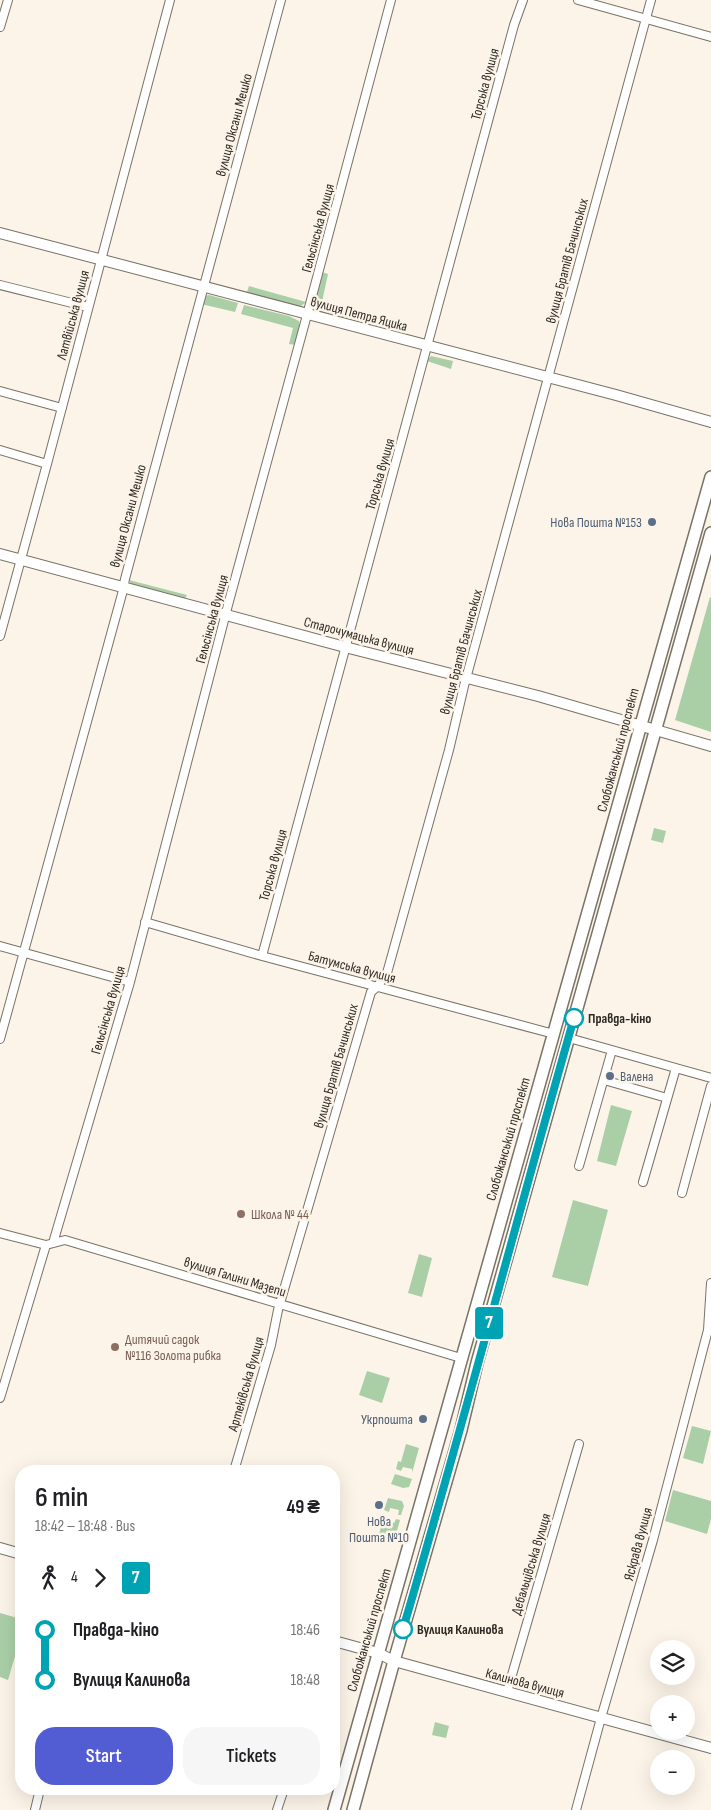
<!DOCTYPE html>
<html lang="en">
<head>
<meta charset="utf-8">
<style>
	:root { --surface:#fff; --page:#f6f6f6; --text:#202124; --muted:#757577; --accent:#525dd3 }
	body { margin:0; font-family:"Sofia Sans Condensed",sans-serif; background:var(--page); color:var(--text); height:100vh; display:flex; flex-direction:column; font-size:19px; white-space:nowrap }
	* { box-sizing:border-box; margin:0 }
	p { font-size:16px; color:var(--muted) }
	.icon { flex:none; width:28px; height:28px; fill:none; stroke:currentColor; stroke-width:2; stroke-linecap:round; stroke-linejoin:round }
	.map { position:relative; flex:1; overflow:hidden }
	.drawer { position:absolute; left:15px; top:1465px; width:325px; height:330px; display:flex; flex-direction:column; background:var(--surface); border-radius:20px; box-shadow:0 5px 20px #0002 }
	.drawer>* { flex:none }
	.badge { padding:0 10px; border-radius:4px; font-size:18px; line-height:32px }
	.tools { position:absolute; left:650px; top:1640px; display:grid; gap:10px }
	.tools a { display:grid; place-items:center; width:45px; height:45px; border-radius:50%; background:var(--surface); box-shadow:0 5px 20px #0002; font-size:25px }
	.map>.badge { position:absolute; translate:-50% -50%; box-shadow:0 0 0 2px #fff }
	.legs { display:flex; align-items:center; gap:8px; height:55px; padding:0 20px; font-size:16px }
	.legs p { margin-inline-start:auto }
	.headline { display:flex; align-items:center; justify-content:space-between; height:85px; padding:0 20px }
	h1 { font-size:28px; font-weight:600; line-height:38px }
	.button { display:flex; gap:10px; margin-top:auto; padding:10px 20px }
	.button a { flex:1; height:58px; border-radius:20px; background:var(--accent); color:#fff; font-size:20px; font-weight:600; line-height:58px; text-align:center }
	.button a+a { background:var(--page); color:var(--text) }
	ul { padding:0 20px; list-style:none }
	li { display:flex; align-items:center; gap:18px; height:50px; font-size:19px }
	li i { display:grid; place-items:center; width:8px; height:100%; margin:0 6px; background:currentColor }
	li i::after { content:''; width:12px; height:12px; margin:-6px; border:4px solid; border-radius:50%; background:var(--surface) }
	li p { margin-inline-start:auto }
	li:first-child i { background:linear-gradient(#0000 50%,currentColor 0) }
	li:last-child i { background:linear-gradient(currentColor 50%,#0000 0) }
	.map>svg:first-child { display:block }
</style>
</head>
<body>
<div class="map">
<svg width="711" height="1810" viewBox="0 0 711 1810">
	<rect width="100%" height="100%" fill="#fcf4e8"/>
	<path fill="#aacfa7" d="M322,272L328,274L322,302L315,299Z
		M249,286L306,302C303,305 303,305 299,306C287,307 259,296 247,292Z
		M209,295L238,303L235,312L201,304L205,296Z
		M315,302L359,314L358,322L319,311L316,309Z
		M244,305L289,316L299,321L300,328L296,345L289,344L293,328L241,314Z
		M363,315L394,324L392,332L361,323Z
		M431,356L453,361L451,369L427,361Z
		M129,580L187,595L185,599L131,584Z
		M710,597L711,598V732L675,720Z
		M654,828L666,831L663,843L651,840Z
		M611,1105L632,1111L616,1166L597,1161Z
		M573,1200L608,1210L588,1286L552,1277Z
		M419,1254L432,1258L422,1297L408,1293Z
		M367,1371L390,1378L382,1403L359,1395Z
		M692,1426L711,1431L703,1464L683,1458Z
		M406,1444L419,1448L412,1473V1469L403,1467L401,1471L396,1469L398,1461L401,1462Z
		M395,1474L412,1479L409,1487L403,1488L391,1484Z
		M673,1490L711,1501V1519L707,1534L665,1521Z
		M388,1498L402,1501L404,1506L401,1515H398L399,1510L390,1508L389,1512L384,1510Z
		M384,1517H387L386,1521L394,1523L396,1519L400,1520L395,1538L379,1534Z
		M0,1613L21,1619V1636L8,1680L0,1677Z
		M435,1722L449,1726L446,1738L432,1735Z"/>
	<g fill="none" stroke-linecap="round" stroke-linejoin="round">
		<g stroke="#797266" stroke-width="10">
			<path id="street" d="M578,0L711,37
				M0,27L8,0
				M0,285L88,307
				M0,391L62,408
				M0,450L47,464
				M0,636L47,464L170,0
				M145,922L262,956L554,1034
				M0,946L130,982
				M262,956C345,646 431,336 514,25L523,0
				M569,1038L711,1078
				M0,1039L122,594L125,579L281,0
				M604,1080L667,1098
				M579,1166L612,1050
				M643,1182L676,1068
				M682,1193L711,1086
				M0,1233L46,1245L65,1240L461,1358
				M53,1243L130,982L228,605L307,315L391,0
				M0,1398L46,1245
				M234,1471L271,1345L278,1310L371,992L377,987L387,973L449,750L464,686L651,0
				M507,1692L579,1444
				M35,1810L40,1789
				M277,1810L284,1789
				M576,1810L601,1718L653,1540L708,1330L711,1283"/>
		</g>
		<g stroke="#797266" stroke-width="12">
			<path id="secondary" d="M0,233L616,395L711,422
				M0,554L345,647L538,696L711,746
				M0,1548L21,1554
				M334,1641L378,1653L394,1661L711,1748"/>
		</g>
		<g stroke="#797266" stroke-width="14">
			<path id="primary" d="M334,1810L711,477
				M353,1810L394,1661L461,1430L477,1363L711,533"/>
		</g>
		<use href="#street" stroke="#fff" stroke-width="8"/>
		<use href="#secondary" stroke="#fff" stroke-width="10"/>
		<use href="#primary" stroke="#fff" stroke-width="11"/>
	</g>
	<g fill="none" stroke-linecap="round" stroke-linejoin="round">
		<g stroke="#fff" stroke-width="11">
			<path id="line-1" d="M403,1629C463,1426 516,1221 574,1018"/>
		</g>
		<use href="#line-1" stroke="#00a3b4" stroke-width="8"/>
	</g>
	<g fill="#5c6f8a" stroke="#fcf4e8" stroke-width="2">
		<circle cx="652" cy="522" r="5"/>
		<circle cx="610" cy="1076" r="5"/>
		<circle cx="423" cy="1419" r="5"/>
		<circle cx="379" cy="1505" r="5"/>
	</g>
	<g fill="#fff" stroke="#00a3b4" stroke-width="2.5">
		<circle cx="574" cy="1018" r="9"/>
		<circle cx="403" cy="1629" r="9"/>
	</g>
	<g fill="#8d6e63" stroke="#fcf4e8" stroke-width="2">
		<circle cx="241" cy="1214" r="5"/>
		<circle cx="115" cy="1347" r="5"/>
	</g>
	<g text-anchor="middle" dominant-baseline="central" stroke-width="5" stroke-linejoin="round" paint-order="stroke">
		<g font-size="14" fill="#2d2a25" stroke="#fcf4e8">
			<text transform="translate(485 84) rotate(-75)">Торська вулиця</text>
			<text transform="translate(234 125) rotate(-75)">вулиця Оксани Мешко</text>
			<text transform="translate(318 228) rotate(-75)">Гельсінська вулиця</text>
			<text transform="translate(567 261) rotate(-75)">вулиця Братів Бачинських</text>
			<text transform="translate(359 314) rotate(15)">вулиця Петра Яцика</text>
			<text transform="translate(73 315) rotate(-75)">Латвійська вулиця</text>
			<text transform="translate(380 474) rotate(-74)">Торська вулиця</text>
			<text transform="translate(128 516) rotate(-75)">вулиця Оксани Мешко</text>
			<text transform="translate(212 619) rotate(-75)">Гельсінська вулиця</text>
			<text transform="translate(359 636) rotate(15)">Старочумацька вулиця</text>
			<text transform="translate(461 652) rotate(-75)">вулиця Братів Бачинських</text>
			<text transform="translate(618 750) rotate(-75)">Слобожанський проспект</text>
			<text transform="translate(273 865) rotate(-75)">Торська вулиця</text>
			<text transform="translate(352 967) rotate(15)">Батумська вулиця</text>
			<text transform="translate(108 1010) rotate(-74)">Гельсінська вулиця</text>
			<text transform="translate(336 1066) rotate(-74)">вулиця Братів Бачинських</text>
			<text transform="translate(508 1139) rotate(-74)">Слобожанський проспект</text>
			<text transform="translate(235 1277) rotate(17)">вулиця Галини Мазепи</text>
			<text transform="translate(246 1384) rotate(-74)">Артеківська вулиця</text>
			<text transform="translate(638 1544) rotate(-75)">Яскрава вулиця</text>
			<text transform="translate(531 1564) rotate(-73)">Дебальцівська вулиця</text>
			<text transform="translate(369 1630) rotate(-74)">Слобожанський проспект</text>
			<text transform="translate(525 1683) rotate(15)">Калинова вулиця</text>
		</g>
		<g font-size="14" fill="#4e5e75" stroke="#fcf4e8" text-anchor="end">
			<text x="642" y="522">Нова Пошта №153</text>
			<text x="620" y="1076" text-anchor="start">Валена</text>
			<text x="413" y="1419">Укрпошта</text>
			<text x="379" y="1521" text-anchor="middle">Нова<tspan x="379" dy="16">Пошта №10</tspan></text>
		</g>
		<g font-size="14" font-weight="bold" fill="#2d2a25" stroke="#fcf4e8" text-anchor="start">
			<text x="588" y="1018">Правда-кіно</text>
			<text x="417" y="1629">Вулиця Калинова</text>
		</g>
		<g font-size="14" fill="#785e54" stroke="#fcf4e8" text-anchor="start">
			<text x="251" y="1214">Школа № 44</text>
			<text x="125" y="1339">Дитячий садок<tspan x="125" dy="16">№116 Золота рибка</tspan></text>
		</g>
	</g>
</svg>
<div class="tools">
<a><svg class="icon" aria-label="layers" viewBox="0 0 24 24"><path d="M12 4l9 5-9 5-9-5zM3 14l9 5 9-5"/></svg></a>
<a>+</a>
<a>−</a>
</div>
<b class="badge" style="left:489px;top:1323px;background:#00a3b4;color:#fff">7</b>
<section class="drawer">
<div class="headline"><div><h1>6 min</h1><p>18:42 – 18:48 · Bus</p></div><b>49 ₴</b></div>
<div class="legs"><svg class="icon" aria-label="walk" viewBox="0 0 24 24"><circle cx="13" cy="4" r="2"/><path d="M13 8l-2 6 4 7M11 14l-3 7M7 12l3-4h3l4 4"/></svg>4<svg class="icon" aria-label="forward" viewBox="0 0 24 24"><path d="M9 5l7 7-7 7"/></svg><b class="badge" style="background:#00a3b4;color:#fff">7</b></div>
<ul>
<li><i style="color:#00a3b4"></i><b>Правда-кіно</b><p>18:46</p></li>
<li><i style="color:#00a3b4"></i><b>Вулиця Калинова</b><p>18:48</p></li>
</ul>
<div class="button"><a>Start</a><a>Tickets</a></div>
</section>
</div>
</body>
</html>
